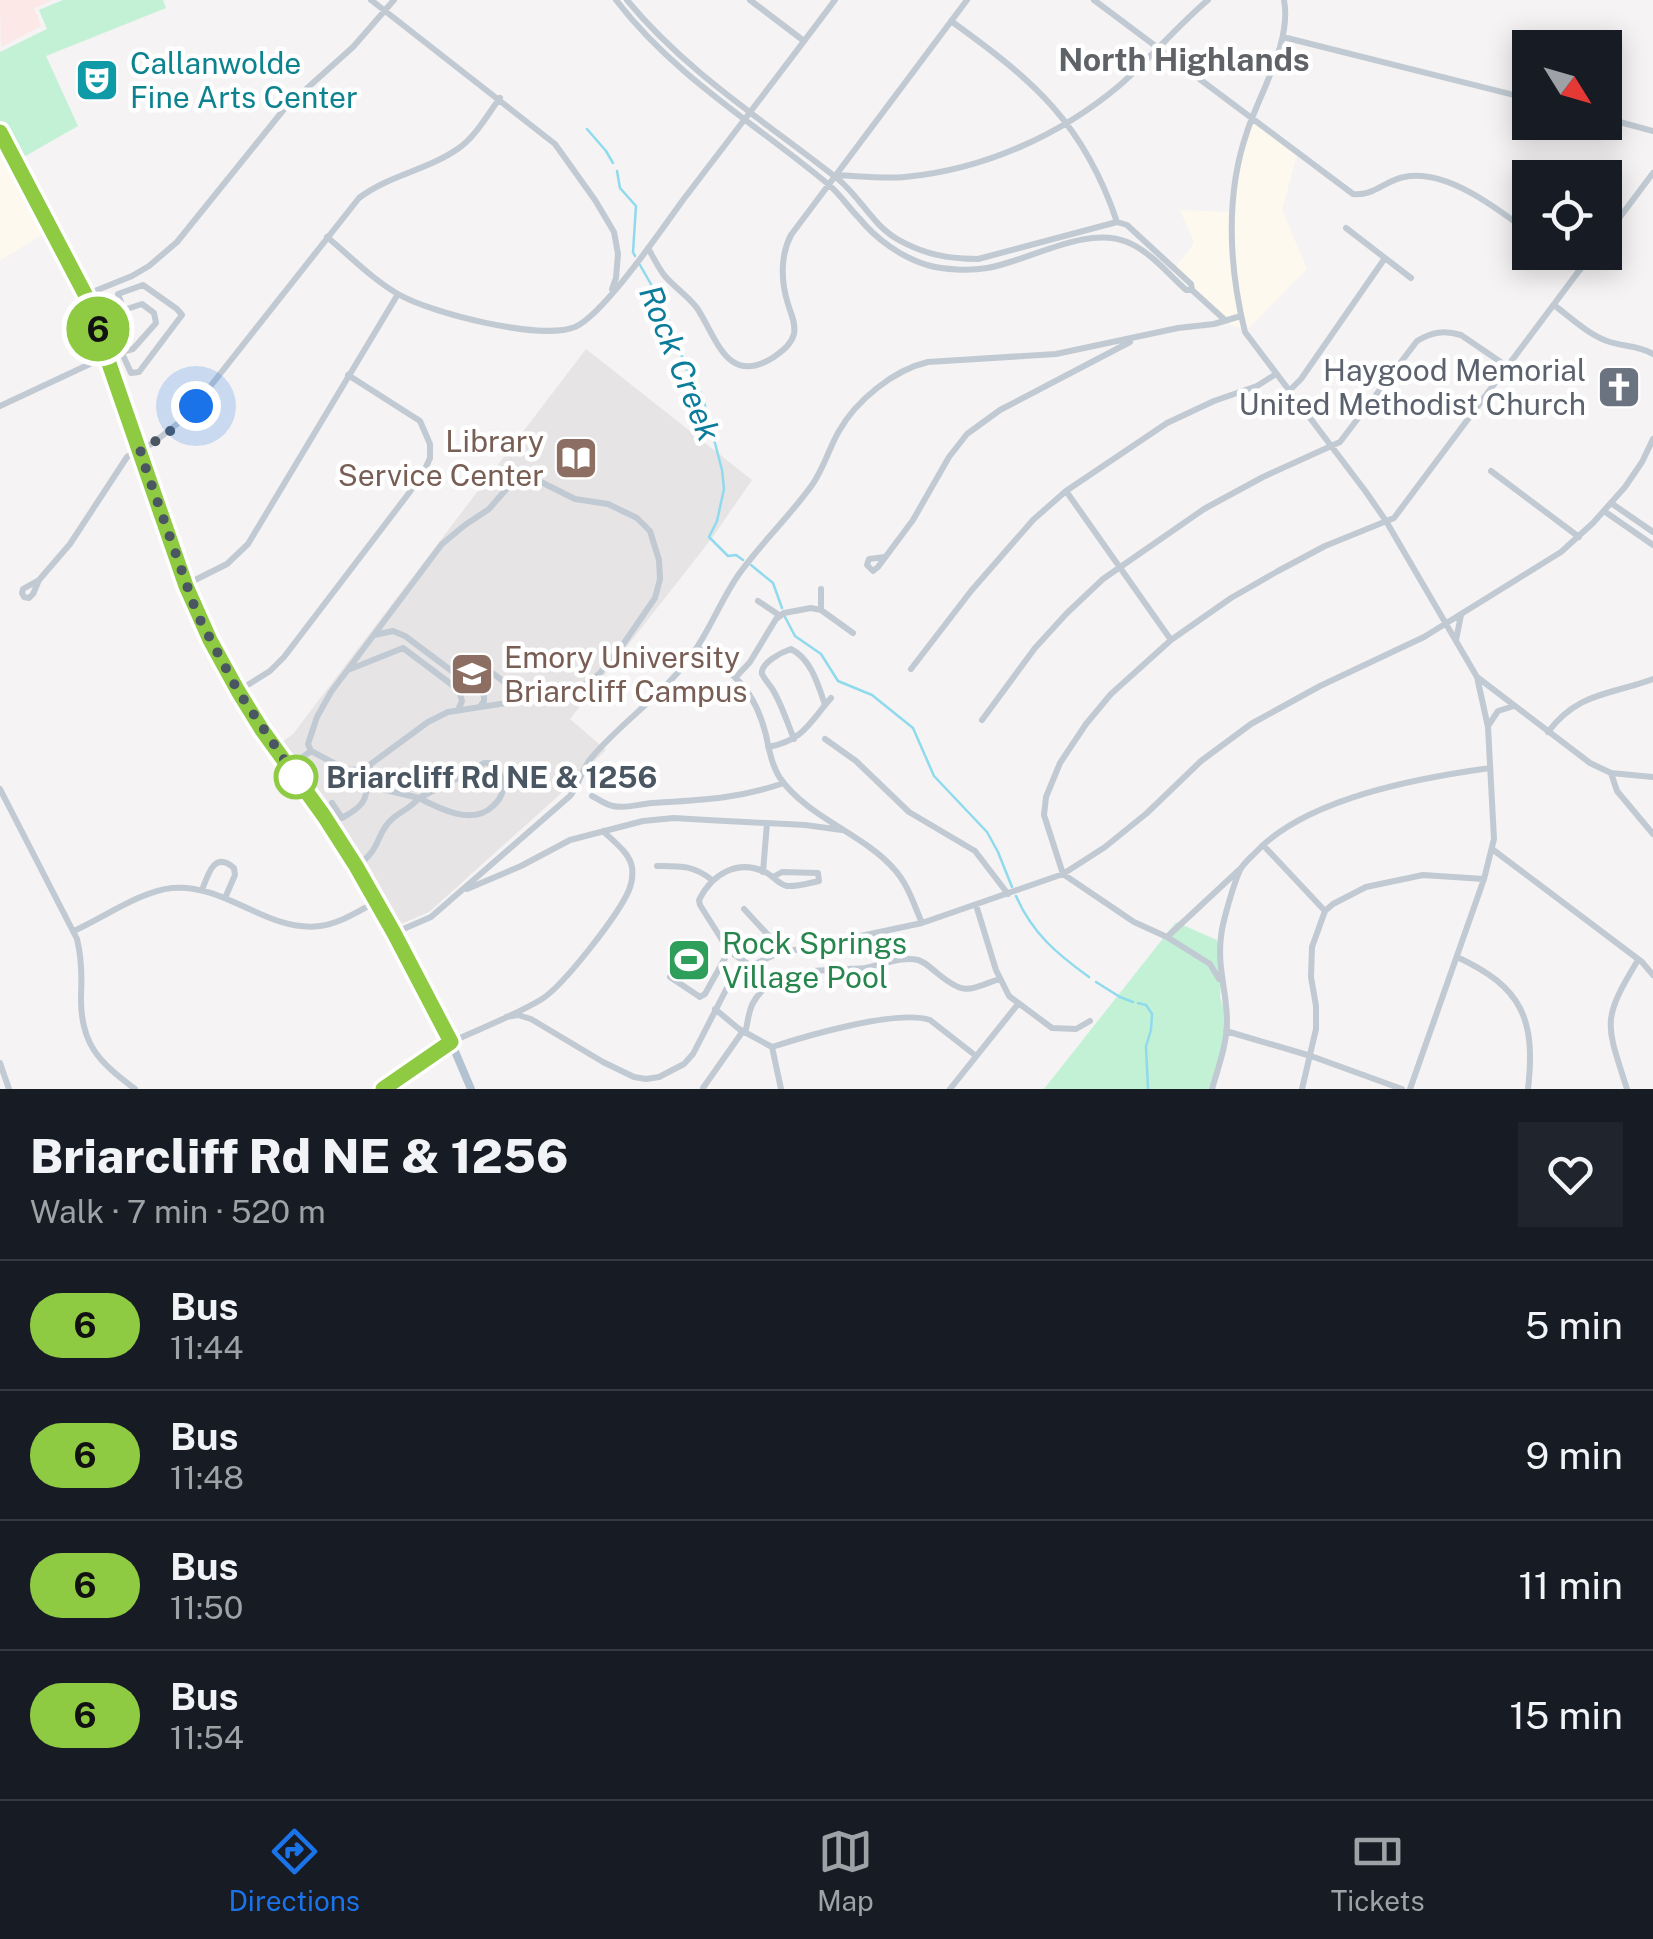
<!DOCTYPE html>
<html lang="en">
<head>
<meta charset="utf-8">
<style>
	:root { --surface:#171b24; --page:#20242c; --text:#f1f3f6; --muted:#9ea1a6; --line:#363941; --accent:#1a73e8 }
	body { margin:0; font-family:"Public Sans",sans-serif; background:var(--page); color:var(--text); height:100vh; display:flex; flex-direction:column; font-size:38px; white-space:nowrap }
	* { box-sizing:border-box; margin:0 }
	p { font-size:32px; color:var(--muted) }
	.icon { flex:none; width:55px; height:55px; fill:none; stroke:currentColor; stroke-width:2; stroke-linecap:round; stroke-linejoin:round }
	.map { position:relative; height:1089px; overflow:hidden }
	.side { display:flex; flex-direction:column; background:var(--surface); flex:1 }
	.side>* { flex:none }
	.badge { padding:0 20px; border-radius:32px; font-size:35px; line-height:65px }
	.needle { width:65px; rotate:127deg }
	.controls { position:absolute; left:1512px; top:30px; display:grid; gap:20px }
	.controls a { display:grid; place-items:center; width:110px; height:110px; border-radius:0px; background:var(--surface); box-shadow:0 5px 25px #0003; font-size:50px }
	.you { position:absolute; width:50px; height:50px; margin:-25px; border:8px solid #fff; border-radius:50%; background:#1a73e8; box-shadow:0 0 0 15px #1a73e833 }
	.map>.badge { position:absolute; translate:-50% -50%; box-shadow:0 0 0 5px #fff }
	.round { display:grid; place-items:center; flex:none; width:105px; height:105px; border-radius:0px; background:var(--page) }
	.headline { display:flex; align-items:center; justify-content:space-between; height:170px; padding:0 30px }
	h1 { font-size:48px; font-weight:800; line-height:75px }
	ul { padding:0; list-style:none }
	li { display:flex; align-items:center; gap:30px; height:130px; padding:0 30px; border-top:2px solid var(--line) }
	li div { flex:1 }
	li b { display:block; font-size:38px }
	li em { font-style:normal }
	li .badge { min-width:110px; font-weight:700; text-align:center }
	.menu { display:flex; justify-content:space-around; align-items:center; height:140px; border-top:2px solid var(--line); background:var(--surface); font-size:28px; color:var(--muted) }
	.menu a { display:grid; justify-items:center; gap:5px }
	.menu .current { color:var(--accent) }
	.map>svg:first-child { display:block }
</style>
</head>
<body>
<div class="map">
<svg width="1653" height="1089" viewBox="0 0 1653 1089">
	<rect width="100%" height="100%" fill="#f5f3f3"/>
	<path fill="#fdf9ef" d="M1254,118L1298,151L1282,210L1307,269L1247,330L1231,325L1172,272L1194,243L1180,210L1230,212L1246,139Z
		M0,133L51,229L0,261Z"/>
	<path fill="#e6e4e5" d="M586,349L752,480L712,538L570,719L606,750L556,798L429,912L401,924L391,918L357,856L278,745L293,734Z"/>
	<path fill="#fce8e6" d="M0,0H52L34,8L41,26L1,47Z"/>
	<path fill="#c3f1d5" d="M63,0H163L166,8L46,56L78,126L15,162L0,133V52L47,29L39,10Z
		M1176,922L1217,940L1223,962L1220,997L1230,1028L1209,1089H1044Z"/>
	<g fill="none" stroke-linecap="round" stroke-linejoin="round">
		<path stroke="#90daee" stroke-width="2.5" d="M587,129L606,151L613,163
			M617,171L620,188L636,206L633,252L635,256
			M640,265L664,307L686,368L702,395L710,424L722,470L724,489L717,521L709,537L728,556L736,555L743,560
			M751,565L773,583L782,608
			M785,617L795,636L821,654L838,681L872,695L913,728L934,776L987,832L998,852L1012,887
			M1016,896C1032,933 1057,954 1089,977
			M1096,982L1120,997L1133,1002
			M1138,1003L1146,1005L1152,1014L1151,1030L1146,1046L1148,1089"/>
		<path stroke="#c1cad2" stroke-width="6" d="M371,0L555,144L595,200L614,232L618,254L616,278L612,289
			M616,0C674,76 756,124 828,184C840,194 848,207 859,218C876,239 901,257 927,265C945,270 969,271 987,268C1029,261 1086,225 1127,242C1150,251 1168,274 1186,290H1192
			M627,0C686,72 766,122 838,179C860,197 872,224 897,239C923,254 948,259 978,259L1117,222L1127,225L1191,284L1192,290L1225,320
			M750,0L804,41
			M1094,0L1353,194C1372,197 1386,180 1404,177C1446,168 1498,209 1530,233
			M1284,0C1292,42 1260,92 1247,132C1225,195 1229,268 1245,332L1366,492L1386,521L1477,677L1488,727L1494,839L1484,879L1410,1089
			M951,21C1033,80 1084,123 1117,222
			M1283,37L1530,99
			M1605,118L1653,131
			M837,175C859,176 883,179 905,177C983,170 1061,135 1120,85C1151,58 1177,26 1208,0
			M1346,228L1411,278
			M327,237C350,256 372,279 398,294C430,313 541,341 575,327C604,314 662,229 683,200C734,133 785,67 835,0
			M1605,237L1653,173
			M648,248C653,257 658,267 664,275C674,287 688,296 697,308C717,338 727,387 774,357C782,351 791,345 794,334C796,323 791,314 788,304C781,282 780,256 791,235L967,0
			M1556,252L1580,270
			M143,285L177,309L182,315L139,372L131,373L122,353L113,325L126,316L118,294Z
			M85,295L132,276L149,266L177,242L285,108L353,47L394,0
			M1554,305C1571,318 1588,334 1607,341C1623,347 1639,345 1653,354
			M1289,391L1301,379L1385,258
			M0,406L107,356L133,349L156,323L154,313L142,304L124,310
			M1491,471L1579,537
			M1066,491L1171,640
			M1611,503L1653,532
			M1604,511L1653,545
			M885,557L869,559L867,565L873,571L878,567L913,520L949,457L967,434L1000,410L1130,342
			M39,580L23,589L22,593L24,597L29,598L33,594L39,580L70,544L127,457L153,443L186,417L359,198C389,175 428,170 459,148C476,136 487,115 500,98
			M185,585L227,564L248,544L398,294
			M821,589V610
			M758,601L779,615
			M374,635L393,631L405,636L484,695V701L481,705
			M1456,640L1461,615
			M697,647C734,675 754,687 766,735C769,749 772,766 780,778C807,817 865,835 894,869C908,884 914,905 922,923
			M483,666L515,690L519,700
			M911,669L971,591L1033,520L1066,491L1167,423L1214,401L1257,386L1276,374
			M348,670L403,648L455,687L460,694L462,701L459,708
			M736,677L750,662L776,619L784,613L811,608L821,610L853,633
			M1477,677L1590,763L1611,773L1653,777
			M238,691L270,671L284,657L409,493L425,469L430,458V444L420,421L348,375
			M982,720L1035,648L1067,613L1103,579L1204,509L1263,477L1340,442L1417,341C1432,332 1444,330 1461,335L1508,367
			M1488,726L1498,711L1514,706
			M1548,732C1578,692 1610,695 1653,679
			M794,739C787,722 781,702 771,687C770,686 762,675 762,674C760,663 782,652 791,649C811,659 818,684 825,705
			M825,739L856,761L909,812L975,851L1008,894
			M768,747C804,740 809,723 831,698
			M289,767L311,751L347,770L364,769L428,722L448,712L558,695L572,691L589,682L600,673L624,643L655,598L660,579L659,560L650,531L637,518L608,504L575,499L533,478H516L489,509L465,525L442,544L331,692L317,717L308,744L311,751
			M349,770L369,786L419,798
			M470,772L484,763H493L498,769
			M1611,773L1617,791L1653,834
			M464,775L419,798C440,809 473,826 493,806C505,795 505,786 499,771
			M0,789L77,939C82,959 82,976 81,996C80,1044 99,1062 135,1089
			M592,796C598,799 606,805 613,806C626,809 639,804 652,803C701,800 737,799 784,783
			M332,803L342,818C372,802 365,794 370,767
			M1263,845L1325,911
			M1492,849L1642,962L1653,975
			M356,866C382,850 375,834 392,819C401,811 411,808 419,798
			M657,866C680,866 693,865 712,880
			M1240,869L1167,937L1134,922L1063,874L1044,815L1046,797L1060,763L1086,724L1111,694L1171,640L1231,598L1278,571L1325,546L1394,518L1593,252
			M763,872L767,823
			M467,889L521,866L570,840L643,821L674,818L707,820L805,825L842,830
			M202,890C208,875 214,850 234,868L235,875L225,898
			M976,905L996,970L1009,996L1052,1028L1076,1029L1090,1021
			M744,909L770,937L776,954
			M74,931C103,918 141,891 172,888C225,883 268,933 320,926C339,924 359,911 376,902
			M394,933L431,917L570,796C580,784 582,768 592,757C622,722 661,696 689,659C709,633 720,601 739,574C761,543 790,516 812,485C824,468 829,448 839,431C856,401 893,370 928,362L1056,354L1178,328L1214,324L1241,316
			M1167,937L1210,964L1219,979
			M1457,957C1522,987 1536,1019 1528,1089
			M751,966L729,951L700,905L699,900C712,874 738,858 767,873C774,877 778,884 787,886C797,887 809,883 819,881L818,873L782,872L773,877
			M670,977L700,997L705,994L729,951
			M715,1009L739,1029L772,1047
			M506,1017L518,1015L531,1019L603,1062L634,1077L646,1079L659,1077L684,1064L693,1054L729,984L751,966L776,954L922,923L1063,874L1105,847L1147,813L1201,761L1251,724L1320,686L1424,637L1561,552L1593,523L1625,487L1642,462L1653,439
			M1226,1031L1311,1056L1402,1089
			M745,1033C748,1023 748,1012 753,1003C775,963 827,972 865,968C881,965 902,956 918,960C925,962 931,968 937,973C965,996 968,990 999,979
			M451,1042C481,1028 514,1016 542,999C564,985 619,914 629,890C632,883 633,875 632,867C629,852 614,842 603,831
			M772,1047C806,1036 897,1009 930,1020L976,1056
			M772,1047L781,1089
			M0,1063L9,1089
			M703,1088L743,1031
			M950,1089L1018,1004
			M1212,1089C1218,1068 1227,1044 1227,1021C1227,993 1217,966 1221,937C1222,923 1234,883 1240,870C1243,864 1250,858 1255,853C1306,798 1418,778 1490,768
			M1302,1089L1316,1029V1006L1311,977L1312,947L1325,911L1333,904L1366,887L1423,875L1484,879
			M1627,1089C1606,1023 1601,1021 1638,960"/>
		<path stroke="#b3c2d1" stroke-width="8" d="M0,132L85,295L197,614L238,691L356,866L413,968L451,1042L471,1089
			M383,1089L451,1042"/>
	</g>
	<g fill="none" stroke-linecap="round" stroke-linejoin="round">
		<g stroke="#fff" stroke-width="22">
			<path id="line" d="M0,132L85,294L186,586L210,640L238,691L262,730L324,816L356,866L394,933L451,1042L383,1089"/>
		</g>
		<use href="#line" stroke="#8fca43" stroke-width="15"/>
		<path stroke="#4a5661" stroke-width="10" stroke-dasharray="0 18" d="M196,406L173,429L140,452L197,614L238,691L296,777"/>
	</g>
	<defs>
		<g id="theatre-square" transform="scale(2.25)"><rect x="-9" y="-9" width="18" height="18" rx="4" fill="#0f9aa8" stroke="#fff"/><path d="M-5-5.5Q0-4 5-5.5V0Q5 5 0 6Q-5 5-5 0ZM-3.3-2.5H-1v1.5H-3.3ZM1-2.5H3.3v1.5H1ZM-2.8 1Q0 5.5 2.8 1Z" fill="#fff"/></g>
		<g id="church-square" transform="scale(2.25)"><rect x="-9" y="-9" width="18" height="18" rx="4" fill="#6b7280" stroke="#fff"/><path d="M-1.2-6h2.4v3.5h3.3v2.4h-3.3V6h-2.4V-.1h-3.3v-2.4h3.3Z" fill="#fff"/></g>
		<g id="library-square" transform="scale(2.25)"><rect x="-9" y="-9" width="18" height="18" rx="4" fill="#8d6e63" stroke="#fff"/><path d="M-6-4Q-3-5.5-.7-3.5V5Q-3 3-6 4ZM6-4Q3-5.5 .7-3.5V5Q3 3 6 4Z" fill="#fff"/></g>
		<g id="university-square" transform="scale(2.25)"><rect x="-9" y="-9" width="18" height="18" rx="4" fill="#8d6e63" stroke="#fff"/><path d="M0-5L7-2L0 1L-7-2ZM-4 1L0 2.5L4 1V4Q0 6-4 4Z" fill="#fff"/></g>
		<g id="stadium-square" transform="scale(2.25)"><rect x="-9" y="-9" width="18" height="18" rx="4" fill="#2e9e5b" stroke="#fff"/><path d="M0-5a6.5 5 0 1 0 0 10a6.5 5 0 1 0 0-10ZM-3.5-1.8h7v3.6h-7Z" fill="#fff"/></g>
	</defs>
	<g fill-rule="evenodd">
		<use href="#theatre-square" x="97" y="80"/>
		<use href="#church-square" x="1619" y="387"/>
		<use href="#library-square" x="576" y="458"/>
		<use href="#university-square" x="472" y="674"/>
		<use href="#stadium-square" x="689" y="960"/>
	</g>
	<circle fill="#fff" stroke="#8fca43" stroke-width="5" cx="296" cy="777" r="20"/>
	<g text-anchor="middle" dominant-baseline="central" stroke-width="9" stroke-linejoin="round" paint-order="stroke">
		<g font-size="30" fill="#0d838f" stroke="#fff" text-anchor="start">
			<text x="130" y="63">Callanwolde<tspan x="130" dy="34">Fine Arts Center</tspan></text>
		</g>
		<g font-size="30" fill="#5b616d" stroke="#fff" text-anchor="end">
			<text x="1586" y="370">Haygood Memorial<tspan x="1586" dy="34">United Methodist Church</tspan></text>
		</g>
		<g font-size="30" fill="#785e54" stroke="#fff" text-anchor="end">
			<text x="544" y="441">Library<tspan x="544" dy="34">Service Center</tspan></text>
			<text x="504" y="657" text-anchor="start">Emory University<tspan x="504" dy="34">Briarcliff Campus</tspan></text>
		</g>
		<g font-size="30" font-weight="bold" fill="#4a5661" stroke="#fff" text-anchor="start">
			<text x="326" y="777">Briarcliff Rd NE &amp; 1256</text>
		</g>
		<g font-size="30" fill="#27864d" stroke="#fff" text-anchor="start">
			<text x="722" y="943">Rock Springs<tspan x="722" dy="34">Village Pool</tspan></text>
		</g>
		<g font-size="32" font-weight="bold" fill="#5f6368" stroke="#fff">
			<text x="1184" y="59">North Highlands</text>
		</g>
		<g font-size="32" font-style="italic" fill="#0c7c9b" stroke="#fff">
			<text transform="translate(680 363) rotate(68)">Rock Creek</text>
		</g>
	</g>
</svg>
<div class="controls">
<a><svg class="needle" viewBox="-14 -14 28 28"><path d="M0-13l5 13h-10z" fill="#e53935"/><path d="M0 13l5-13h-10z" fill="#9ea1a6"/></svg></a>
<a><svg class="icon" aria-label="locate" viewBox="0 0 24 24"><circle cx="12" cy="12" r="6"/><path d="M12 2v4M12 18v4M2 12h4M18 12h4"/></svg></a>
</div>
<div class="you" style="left:196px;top:406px"></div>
<b class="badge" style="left:98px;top:329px;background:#8fca43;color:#111">6</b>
</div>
<section class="side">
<div class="headline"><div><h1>Briarcliff Rd NE &amp; 1256</h1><p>Walk · 7 min · 520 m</p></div><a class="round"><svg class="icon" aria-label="heart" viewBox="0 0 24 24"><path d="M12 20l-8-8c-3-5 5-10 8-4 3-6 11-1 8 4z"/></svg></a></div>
<ul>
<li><span class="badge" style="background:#8fca43;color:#111">6</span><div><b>Bus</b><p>11:44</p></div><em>5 min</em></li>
<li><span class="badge" style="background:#8fca43;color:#111">6</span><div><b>Bus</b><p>11:48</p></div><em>9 min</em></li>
<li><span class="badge" style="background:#8fca43;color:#111">6</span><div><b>Bus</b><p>11:50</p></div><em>11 min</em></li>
<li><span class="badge" style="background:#8fca43;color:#111">6</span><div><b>Bus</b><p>11:54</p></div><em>15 min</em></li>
</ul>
</section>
<nav class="menu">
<a class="current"><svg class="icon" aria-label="directions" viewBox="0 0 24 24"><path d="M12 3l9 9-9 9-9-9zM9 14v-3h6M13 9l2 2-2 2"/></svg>Directions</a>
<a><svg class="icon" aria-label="map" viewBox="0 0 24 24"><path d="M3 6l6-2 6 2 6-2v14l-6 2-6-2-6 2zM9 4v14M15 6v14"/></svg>Map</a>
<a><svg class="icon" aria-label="tickets" viewBox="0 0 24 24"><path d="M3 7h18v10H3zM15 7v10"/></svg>Tickets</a>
</nav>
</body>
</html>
